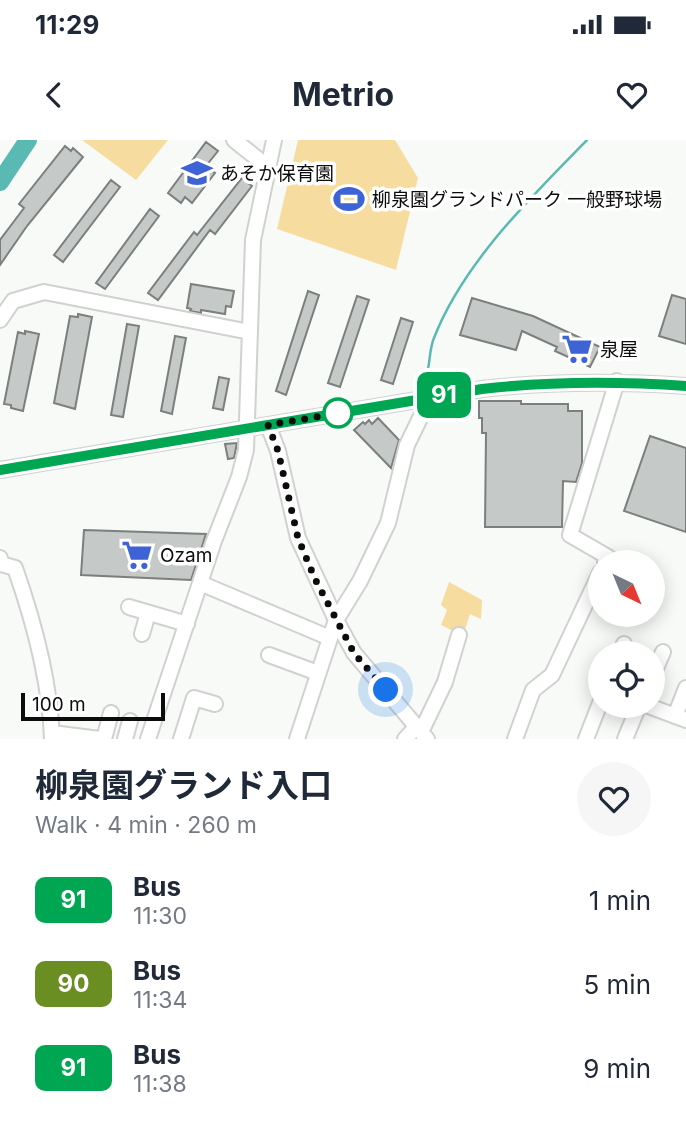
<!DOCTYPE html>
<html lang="en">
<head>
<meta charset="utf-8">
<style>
	:root { --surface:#fff; --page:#f6f6f7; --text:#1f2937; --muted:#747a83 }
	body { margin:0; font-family:Inter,"Noto Sans JP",sans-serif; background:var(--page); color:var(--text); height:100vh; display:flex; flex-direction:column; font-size:26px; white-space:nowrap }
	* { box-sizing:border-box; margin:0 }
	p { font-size:23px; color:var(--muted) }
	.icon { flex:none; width:38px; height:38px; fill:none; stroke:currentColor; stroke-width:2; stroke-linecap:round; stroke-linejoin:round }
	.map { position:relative; height:599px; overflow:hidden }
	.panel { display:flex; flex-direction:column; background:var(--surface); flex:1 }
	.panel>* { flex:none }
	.badge { padding:0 14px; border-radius:10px; font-size:24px; line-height:46px }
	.needle { width:46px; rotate:137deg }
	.tools { position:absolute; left:588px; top:410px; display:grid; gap:14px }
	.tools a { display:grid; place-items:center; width:77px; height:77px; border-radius:50%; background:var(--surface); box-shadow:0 4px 18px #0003; font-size:35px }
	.scale { position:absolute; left:21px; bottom:18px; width:144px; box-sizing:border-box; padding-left:7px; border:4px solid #0b0c0b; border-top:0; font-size:19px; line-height:24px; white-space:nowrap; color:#0b0c0b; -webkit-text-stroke:5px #fff; paint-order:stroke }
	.you { position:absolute; width:35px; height:35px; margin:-18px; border:5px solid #fff; border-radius:50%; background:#1a73e8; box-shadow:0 0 0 10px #1a73e833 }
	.map>.badge { position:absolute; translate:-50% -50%; box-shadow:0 0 0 4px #fff }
	.round { display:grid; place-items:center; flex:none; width:74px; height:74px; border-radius:37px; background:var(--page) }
	.head { display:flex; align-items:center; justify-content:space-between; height:119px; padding:0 35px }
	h1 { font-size:33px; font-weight:700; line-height:52px }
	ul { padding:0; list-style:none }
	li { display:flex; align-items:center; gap:21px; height:84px; padding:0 35px }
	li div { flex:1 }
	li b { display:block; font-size:26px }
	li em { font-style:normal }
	li .badge { min-width:77px; font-weight:700; text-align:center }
	.status { display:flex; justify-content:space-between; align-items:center; height:49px; padding:0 35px; background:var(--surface); direction:ltr }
	.status svg { height:19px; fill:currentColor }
	header { display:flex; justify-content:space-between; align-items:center; height:91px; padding:0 35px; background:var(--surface); font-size:32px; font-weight:700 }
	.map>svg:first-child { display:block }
</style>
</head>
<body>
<div class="status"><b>11:29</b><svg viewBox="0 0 49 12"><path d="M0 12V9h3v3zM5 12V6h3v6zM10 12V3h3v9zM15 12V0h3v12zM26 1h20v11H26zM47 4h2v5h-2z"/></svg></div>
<header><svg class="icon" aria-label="back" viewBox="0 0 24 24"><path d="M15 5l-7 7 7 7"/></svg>Metrio<svg class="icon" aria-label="heart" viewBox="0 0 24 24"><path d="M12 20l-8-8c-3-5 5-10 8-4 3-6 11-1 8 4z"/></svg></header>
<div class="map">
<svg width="686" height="599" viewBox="0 0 686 599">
	<rect width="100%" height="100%" fill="#f8faf7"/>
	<path fill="#f7dc9f" d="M82,0H168L136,40Z
		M298,0H395L418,38L396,130L277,89Z
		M449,442L482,460L481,479L470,474L463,496L441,485L447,470L441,465Z"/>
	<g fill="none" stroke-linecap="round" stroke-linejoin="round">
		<path stroke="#5ab9b2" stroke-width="2.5" d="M438,242L428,229C430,219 430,207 434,198C463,123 532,56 587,0"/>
		<path stroke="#5ab9b2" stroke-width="18" d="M0,42L28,0"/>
	</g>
	<path fill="#c5c9c7" stroke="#7c7f7d" stroke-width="2" d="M206,2L218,11L206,26L215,33L192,63L185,57L181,63L168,53Z
		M65,6L71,11L73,8L83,17L27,86L0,125V100L24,68L19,64Z
		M242,38L252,46L215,94L210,90L158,160L148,153L194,92L197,95Z
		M111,40L120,47L63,122L54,115Z
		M150,69L159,76L105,149L96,143Z
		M191,144L234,151L231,167L226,166L225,174L201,170V173L190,171L191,169L187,168Z
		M308,151L319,155L286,255L276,251Z
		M672,155L686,159V204L659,196Z
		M357,156L369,160L340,247L328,243Z
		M472,158L533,176L600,207L590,227L555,211L557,207L522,191L516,210L460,195Z
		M78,174L92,177L75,269L54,263L70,176L78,177Z
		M401,178L413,182L393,244L381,240Z
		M127,184L139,186L123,277L111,275Z
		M25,191L39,194L23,271L11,268V265L4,264L18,192L25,194Z
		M175,196L186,198L172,274L161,271Z
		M219,237L229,239L223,270L213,268Z
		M479,261H521V264H568V271H582V323L576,342L563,341L562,387H485L486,293H482V278H479Z
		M378,278L399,300L391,328L354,290L363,282L365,284L369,280L372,284Z
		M650,296L686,308V392L624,371Z
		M237,303L234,318L228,319L225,304Z
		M84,390L206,394L191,440L81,435Z"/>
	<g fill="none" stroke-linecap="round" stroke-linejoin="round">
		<g stroke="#cfd2cf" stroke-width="18">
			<path id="minor" d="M234,0L268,27
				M0,180L13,161L44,152L250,192
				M268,285L278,311L298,398L336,480L354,513L427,599
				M0,330L482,249C551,241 617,241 686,246
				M0,418L1,424L15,428C34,482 50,541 52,599
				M605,422L608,417L570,395L617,241
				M200,443L330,498
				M129,467L187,484
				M142,494L148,473
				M620,513L624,504
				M269,515L318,533
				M653,535L663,512
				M646,565L686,580
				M675,576L686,548
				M421,592L445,542L459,495
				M52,593L100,599
				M104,599L111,573
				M125,599L130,581
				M148,599L214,401L239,337L246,310L253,100L274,0
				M181,599L194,558L215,564
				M297,599L336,480L360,441L388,383L407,305L424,270L425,258
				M405,599L417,586
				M515,599L533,550L552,535L600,433
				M586,599L600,563
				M625,599L639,565"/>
		</g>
		<use href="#minor" stroke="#fff" stroke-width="14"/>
	</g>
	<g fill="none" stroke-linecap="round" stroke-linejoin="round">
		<g stroke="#fff" stroke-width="16">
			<path id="line" d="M0,330L482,249C551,241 617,241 686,246"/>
		</g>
		<use href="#line" stroke="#00a651" stroke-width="10"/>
		<path stroke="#0b0c0b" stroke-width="7" stroke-dasharray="0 12.6" d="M338,273H340L268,285L278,311L298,398L315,439L354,513L386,550"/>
	</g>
	<defs>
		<g id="school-bare" transform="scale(2.415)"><path d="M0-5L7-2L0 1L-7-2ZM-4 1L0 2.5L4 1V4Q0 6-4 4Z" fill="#3d63d4" stroke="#fff" stroke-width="2.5" paint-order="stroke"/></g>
		<g id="stadium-bare" transform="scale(2.415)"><path d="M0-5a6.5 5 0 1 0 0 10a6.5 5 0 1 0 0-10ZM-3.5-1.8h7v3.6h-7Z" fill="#3d63d4" stroke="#fff" stroke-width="2.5" paint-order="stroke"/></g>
		<g id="supermarket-bare" transform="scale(2.415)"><path d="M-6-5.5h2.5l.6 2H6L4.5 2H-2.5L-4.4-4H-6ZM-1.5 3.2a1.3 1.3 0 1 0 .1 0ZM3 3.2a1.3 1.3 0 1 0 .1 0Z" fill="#3d63d4" stroke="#fff" stroke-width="2.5" paint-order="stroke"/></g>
	</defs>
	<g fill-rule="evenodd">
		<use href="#school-bare" x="197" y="33"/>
		<use href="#stadium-bare" x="349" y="59"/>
		<use href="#supermarket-bare" x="577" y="209"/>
		<use href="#supermarket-bare" x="137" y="415"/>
	</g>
	<circle fill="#fff" stroke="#00a651" stroke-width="3.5" cx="338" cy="273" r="14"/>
	<g text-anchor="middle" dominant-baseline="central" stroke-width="7" stroke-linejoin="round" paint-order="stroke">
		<g font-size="19" fill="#0b0c0b" stroke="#fff" text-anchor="start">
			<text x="220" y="33">あそか保育園</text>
			<text x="372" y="59">柳泉園グランドパーク 一般野球場</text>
			<text x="600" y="209">泉屋</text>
			<text x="160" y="415">Ozam</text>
		</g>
	</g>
</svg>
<div class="tools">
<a><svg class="needle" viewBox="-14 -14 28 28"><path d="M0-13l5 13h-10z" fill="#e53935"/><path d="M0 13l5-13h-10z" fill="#747a83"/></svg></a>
<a><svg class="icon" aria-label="locate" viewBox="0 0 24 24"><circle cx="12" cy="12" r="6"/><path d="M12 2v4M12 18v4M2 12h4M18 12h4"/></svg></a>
</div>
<div class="scale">100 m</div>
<div class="you" style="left:386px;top:550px"></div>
<b class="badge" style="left:444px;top:255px;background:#00a651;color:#fff">91</b>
</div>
<section class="panel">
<div class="head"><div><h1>柳泉園グランド入口</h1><p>Walk · 4 min · 260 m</p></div><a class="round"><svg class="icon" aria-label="heart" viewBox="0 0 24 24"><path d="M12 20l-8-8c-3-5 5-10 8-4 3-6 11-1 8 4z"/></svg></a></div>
<ul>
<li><span class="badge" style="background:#00a651;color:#fff">91</span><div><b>Bus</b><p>11:30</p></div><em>1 min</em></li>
<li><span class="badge" style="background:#6b8e23;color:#fff">90</span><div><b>Bus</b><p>11:34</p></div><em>5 min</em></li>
<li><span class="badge" style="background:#00a651;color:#fff">91</span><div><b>Bus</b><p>11:38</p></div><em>9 min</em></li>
</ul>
</section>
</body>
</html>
